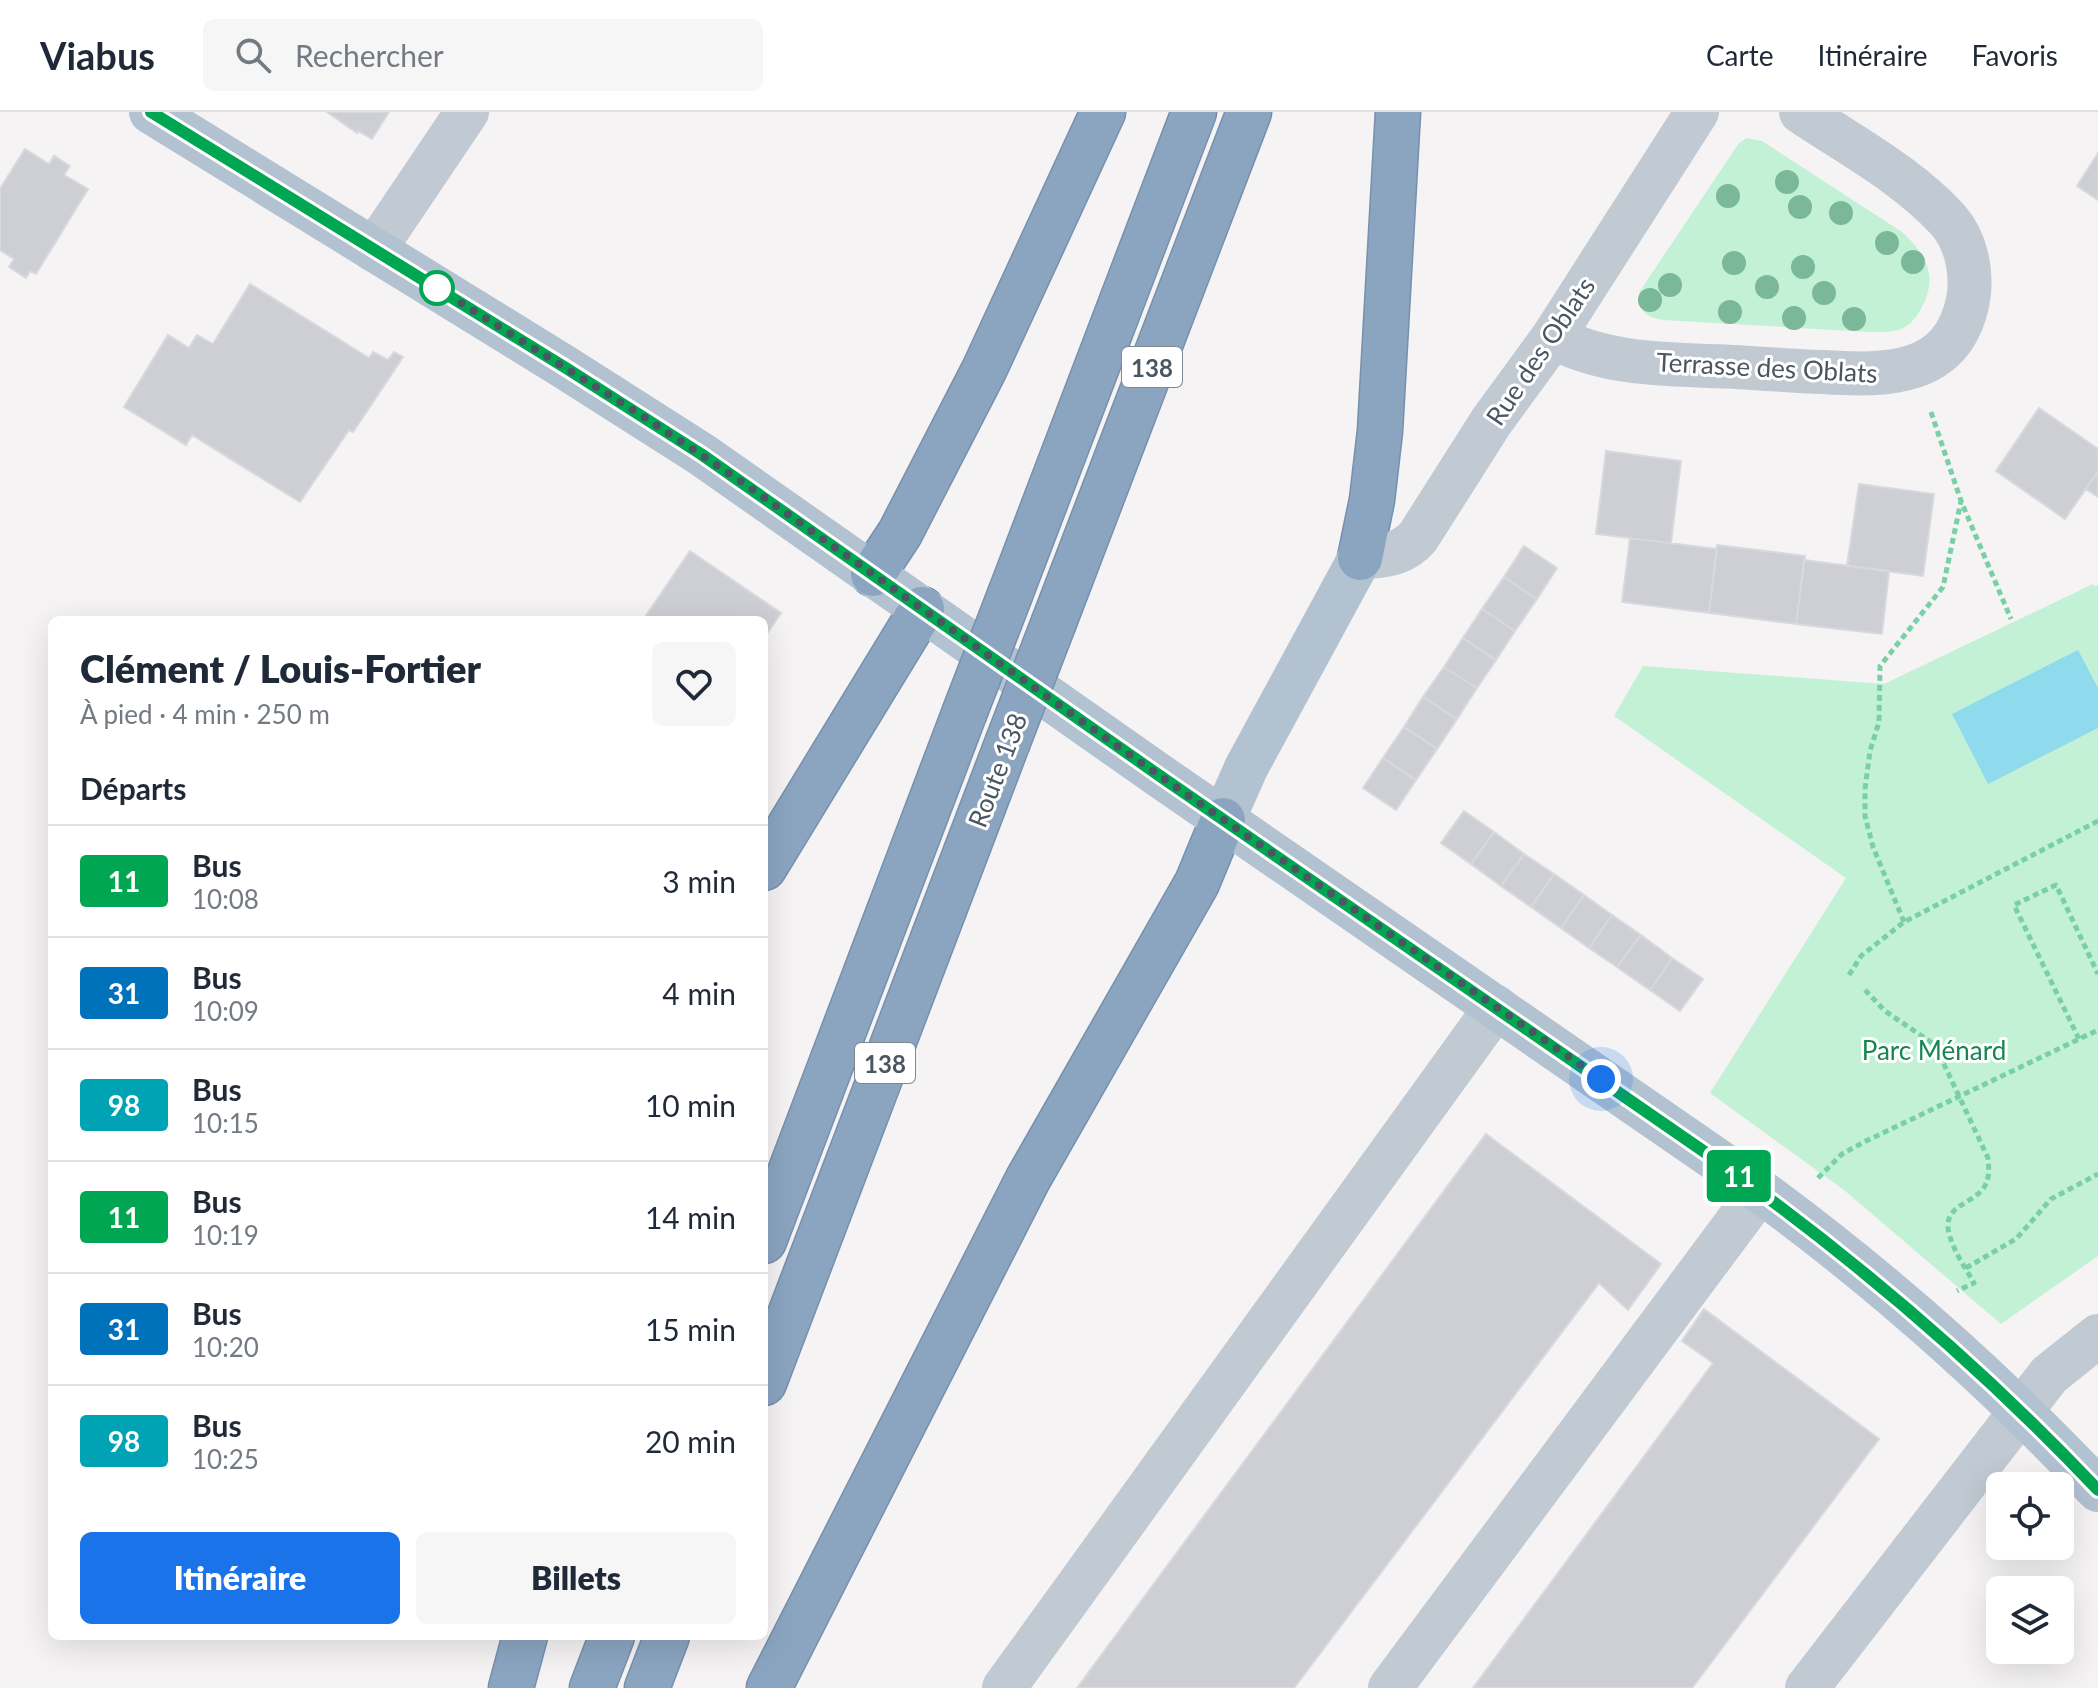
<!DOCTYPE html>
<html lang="fr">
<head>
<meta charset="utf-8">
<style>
	:root { --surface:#fff; --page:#f6f6f7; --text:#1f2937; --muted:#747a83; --line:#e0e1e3; --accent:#1a73e8 }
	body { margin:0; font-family:Lato,sans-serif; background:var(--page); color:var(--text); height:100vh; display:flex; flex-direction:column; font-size:30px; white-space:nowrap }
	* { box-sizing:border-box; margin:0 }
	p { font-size:26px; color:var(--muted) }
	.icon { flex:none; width:44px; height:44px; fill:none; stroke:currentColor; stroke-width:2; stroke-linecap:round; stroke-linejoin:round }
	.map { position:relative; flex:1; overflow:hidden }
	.drawer { position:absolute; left:48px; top:504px; width:720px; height:1024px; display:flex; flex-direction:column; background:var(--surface); border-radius:12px; box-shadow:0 8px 32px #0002 }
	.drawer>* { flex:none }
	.badge { padding:0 16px; border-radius:6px; font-size:28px; line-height:52px }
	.buttons { position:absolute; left:1986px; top:1360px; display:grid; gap:16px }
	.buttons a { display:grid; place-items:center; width:88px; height:88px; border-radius:12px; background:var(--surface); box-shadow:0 8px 32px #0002; font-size:40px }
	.you { position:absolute; width:40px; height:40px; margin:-20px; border:6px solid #fff; border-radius:50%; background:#1a73e8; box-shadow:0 0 0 12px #1a73e833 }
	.map>.badge { position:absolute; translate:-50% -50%; box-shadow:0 0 0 4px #fff }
	h2 { padding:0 32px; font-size:30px; line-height:72px }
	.round { display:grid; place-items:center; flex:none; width:84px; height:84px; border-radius:12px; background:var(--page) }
	.headline { display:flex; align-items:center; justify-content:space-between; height:136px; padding:0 32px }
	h1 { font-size:38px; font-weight:800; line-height:60px }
	.button { display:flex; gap:16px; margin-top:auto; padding:16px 32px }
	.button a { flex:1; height:92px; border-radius:12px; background:var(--accent); color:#fff; font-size:32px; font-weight:800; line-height:92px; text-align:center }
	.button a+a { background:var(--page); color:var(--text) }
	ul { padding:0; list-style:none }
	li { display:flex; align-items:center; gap:24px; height:112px; padding:0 32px; border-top:2px solid var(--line) }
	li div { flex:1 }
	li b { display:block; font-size:30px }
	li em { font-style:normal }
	li .badge { min-width:88px; font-weight:700; text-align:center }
	header { display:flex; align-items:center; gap:48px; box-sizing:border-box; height:112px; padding:0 40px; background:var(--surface); border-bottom:2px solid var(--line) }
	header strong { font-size:38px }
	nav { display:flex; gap:44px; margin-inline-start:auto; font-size:28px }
	.search { width:560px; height:72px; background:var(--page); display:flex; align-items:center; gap:20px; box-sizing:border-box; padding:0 28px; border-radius:12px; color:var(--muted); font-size:30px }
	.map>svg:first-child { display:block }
</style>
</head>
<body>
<header>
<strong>Viabus</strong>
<div class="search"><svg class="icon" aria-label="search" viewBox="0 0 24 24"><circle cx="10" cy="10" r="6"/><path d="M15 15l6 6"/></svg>Rechercher</div>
<nav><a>Carte</a><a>Itinéraire</a><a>Favoris</a></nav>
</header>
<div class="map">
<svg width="2098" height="1576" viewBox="0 0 2098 1576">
	<rect width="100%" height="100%" fill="#f5f3f3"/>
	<path fill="#c3f1d5" d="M1747,26L1762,29L1902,120C1923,139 1938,161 1924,191C1920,199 1914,210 1905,215C1895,221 1880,220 1868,220L1664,208C1650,206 1641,202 1638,187L1640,179L1739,31Z
		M2093,472L2095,474L2098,473V1144L2001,1212L1844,1078L1710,981L1846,766L1614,604L1643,554L1884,572Z"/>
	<path fill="#90daee" d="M2078,538L2098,576V616L1988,672L1952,602Z"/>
	<path fill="#cdcfd5" stroke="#d7d9de" stroke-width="2" d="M327,0H389L372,27L358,19L357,21Z
		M25,37L49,52L54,44L70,54L64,63L88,77L36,162L30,159L26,166L9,155L14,147L0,138V77Z
		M2098,41V88L2077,74Z
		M250,172L369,246L373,240L388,248L394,240L403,245L353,320L349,318L300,390L192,323L186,333L124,295L168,223L189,236L197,223L213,232Z
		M2039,296L2098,337V359L2065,407L1996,359Z
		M1606,339L1681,349L1671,431L1596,422Z
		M2098,359V385L2086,377Z
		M1859,372L1934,382L1923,464L1847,454Z
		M1630,426L1717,437L1709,501L1622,490Z
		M1717,433L1805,444L1796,512L1709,501Z
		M1524,434L1557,456L1537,487L1504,465Z
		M690,439L781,501L764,526V508H643Z
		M1804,448L1889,459L1882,522L1796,512Z
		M1504,465L1537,487L1515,519L1482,497Z
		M1482,497L1515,519L1496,548L1463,526Z
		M1463,526L1496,548L1477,576L1444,555Z
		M1444,555L1477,576L1457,607L1423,585Z
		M1423,585L1457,607L1437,637L1404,615Z
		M1404,615L1437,637L1416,668L1383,646Z
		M1383,646L1416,668L1396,698L1363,676Z
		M1464,699L1494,720L1471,752L1441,731Z
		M1494,720L1524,742L1501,774L1471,752Z
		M1524,742L1554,762L1531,795L1501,774Z
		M1554,762L1584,783L1561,816L1531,795Z
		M1584,783L1612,803L1589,836L1561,816Z
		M1612,803L1641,823L1617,855L1589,836Z
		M1641,823L1672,846L1650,878L1617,855Z
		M1672,846L1703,867L1680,899L1650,878Z
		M1486,1022L1661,1152L1628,1198L1599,1171L1294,1576H1077Z
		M1704,1197L1879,1327L1692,1576H1473L1713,1251L1682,1229Z"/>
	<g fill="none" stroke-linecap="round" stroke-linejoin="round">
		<g stroke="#7690ad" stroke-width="47">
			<path id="highway" d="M1360,446L1372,388L1380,319L1398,0
				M873,462L900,421L984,258L1103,0
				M1011,480L1194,0
				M1054,510L1249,0
				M764,756L922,497
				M764,1129L964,602
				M764,1271L1007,632
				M511,1576L525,1524
				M592,1576L612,1524
				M647,1576L667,1524
				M769,1576L1028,1067L1197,771L1223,708"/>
		</g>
		<path stroke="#7ad0a6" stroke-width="5" stroke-dasharray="6 4" stroke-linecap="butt" d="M1931,300L1961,389L2011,507
			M1904,810L1873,735L1865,704V677L1870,639L1879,610L1880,554L1943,475L1961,389
			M1849,863L1861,844L1904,810L2098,709
			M1865,878L1885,899L1935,933L1988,1046C1989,1057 1990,1067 1983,1077C1969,1094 1940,1094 1950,1125C1955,1141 1966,1157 1974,1171L1957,1179
			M2079,927L2014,793L2056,773L2098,862
			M1818,1066L1842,1042L1864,1030L2098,918
			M1966,1156L2016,1127L2051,1087L2098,1062"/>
		<path stroke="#c1cad2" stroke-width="44" d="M374,138L467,0
			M1553,225C1609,255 1675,252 1737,255C1766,257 1794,259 1823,260C1886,264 1953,265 1968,188C1973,161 1966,128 1948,108C1907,63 1850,33 1801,0
			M1360,446C1384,443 1401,444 1418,425L1491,310L1553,225L1697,0
			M1004,1576L1496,895
			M1390,1576L1760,1079
			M1807,1576L2049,1263L2098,1224"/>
		<path stroke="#b3c2d1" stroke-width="44" d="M151,0L566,256L701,342L1160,664L1727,1055C1861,1150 1985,1258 2098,1378
			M1223,708L1246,656L1360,446"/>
		<use href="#highway" stroke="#8ba5c1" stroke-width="44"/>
		<g stroke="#7690ad" stroke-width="47" stroke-linecap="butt">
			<path id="highway-bridge" d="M964,602L1011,480
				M1007,632L1054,510"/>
		</g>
		<use href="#highway-bridge" stroke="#8ba5c1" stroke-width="44"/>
	</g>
	<g fill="#7bb799">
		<circle cx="1787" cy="70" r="12"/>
		<circle cx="1728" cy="84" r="12"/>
		<circle cx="1800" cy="95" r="12"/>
		<circle cx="1841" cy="101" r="12"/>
		<circle cx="1887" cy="131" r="12"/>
		<circle cx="1913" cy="150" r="12"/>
		<circle cx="1734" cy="151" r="12"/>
		<circle cx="1803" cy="155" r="12"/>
		<circle cx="1670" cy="173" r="12"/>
		<circle cx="1767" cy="175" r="12"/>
		<circle cx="1824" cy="181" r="12"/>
		<circle cx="1650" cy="188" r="12"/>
		<circle cx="1730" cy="200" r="12"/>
		<circle cx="1794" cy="206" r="12"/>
		<circle cx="1854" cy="207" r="12"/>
	</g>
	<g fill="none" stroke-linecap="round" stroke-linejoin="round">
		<g stroke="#fff" stroke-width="18">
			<path id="line" d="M151,0L566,256L701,342L1160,664L1709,1043C1849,1142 1980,1253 2098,1378"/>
		</g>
		<use href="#line" stroke="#00a651" stroke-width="12"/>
		<path stroke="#4a5661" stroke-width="8" stroke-dasharray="0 14.4" d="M437,176L641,303L739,368L1160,664L1601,967"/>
	</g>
	<circle fill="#fff" stroke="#00a651" stroke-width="4" cx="437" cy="176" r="16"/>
	<g text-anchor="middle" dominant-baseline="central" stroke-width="6" stroke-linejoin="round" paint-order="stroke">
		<g fill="#fff" stroke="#808990" stroke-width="2">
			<rect x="1122" y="235" width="60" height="40" rx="6"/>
			<rect x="855" y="931" width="60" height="40" rx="6"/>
		</g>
		<g font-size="24" font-weight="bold" fill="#4a5661">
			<text x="1152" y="255">138</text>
			<text x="885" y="951">138</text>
		</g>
		<g font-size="26" fill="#4a5661" stroke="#fff">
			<text transform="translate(1540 239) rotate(-56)">Rue des Oblats</text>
			<text transform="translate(1767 255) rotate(3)">Terrasse des Oblats</text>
			<text transform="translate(997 658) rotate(-69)">Route 138</text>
		</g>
		<g font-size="26" fill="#17864f" stroke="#fff">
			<text x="1934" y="938">Parc Ménard</text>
		</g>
	</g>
</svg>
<div class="buttons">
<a><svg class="icon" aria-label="locate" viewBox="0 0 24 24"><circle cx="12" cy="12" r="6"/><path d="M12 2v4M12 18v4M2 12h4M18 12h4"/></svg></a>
<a><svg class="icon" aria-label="layers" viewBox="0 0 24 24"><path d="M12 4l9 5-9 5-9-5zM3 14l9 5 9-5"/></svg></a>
</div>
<div class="you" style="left:1601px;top:967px"></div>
<b class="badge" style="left:1739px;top:1064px;background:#00a651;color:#fff">11</b>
<section class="drawer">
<div class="headline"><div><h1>Clément / Louis-Fortier</h1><p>À pied · 4 min · 250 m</p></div><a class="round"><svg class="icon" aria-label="heart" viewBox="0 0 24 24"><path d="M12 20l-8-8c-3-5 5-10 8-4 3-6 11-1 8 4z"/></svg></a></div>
<h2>Départs</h2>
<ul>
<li><span class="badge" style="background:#00a651;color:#fff">11</span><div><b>Bus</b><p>10:08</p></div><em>3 min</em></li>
<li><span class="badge" style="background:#0072bc;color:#fff">31</span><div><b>Bus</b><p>10:09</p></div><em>4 min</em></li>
<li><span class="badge" style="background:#00a3b4;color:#fff">98</span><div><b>Bus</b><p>10:15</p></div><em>10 min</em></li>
<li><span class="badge" style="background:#00a651;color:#fff">11</span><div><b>Bus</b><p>10:19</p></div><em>14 min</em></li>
<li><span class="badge" style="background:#0072bc;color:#fff">31</span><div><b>Bus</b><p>10:20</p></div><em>15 min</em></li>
<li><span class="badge" style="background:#00a3b4;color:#fff">98</span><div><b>Bus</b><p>10:25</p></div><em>20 min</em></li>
</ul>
<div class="button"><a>Itinéraire</a><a>Billets</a></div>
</section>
</div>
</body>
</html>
